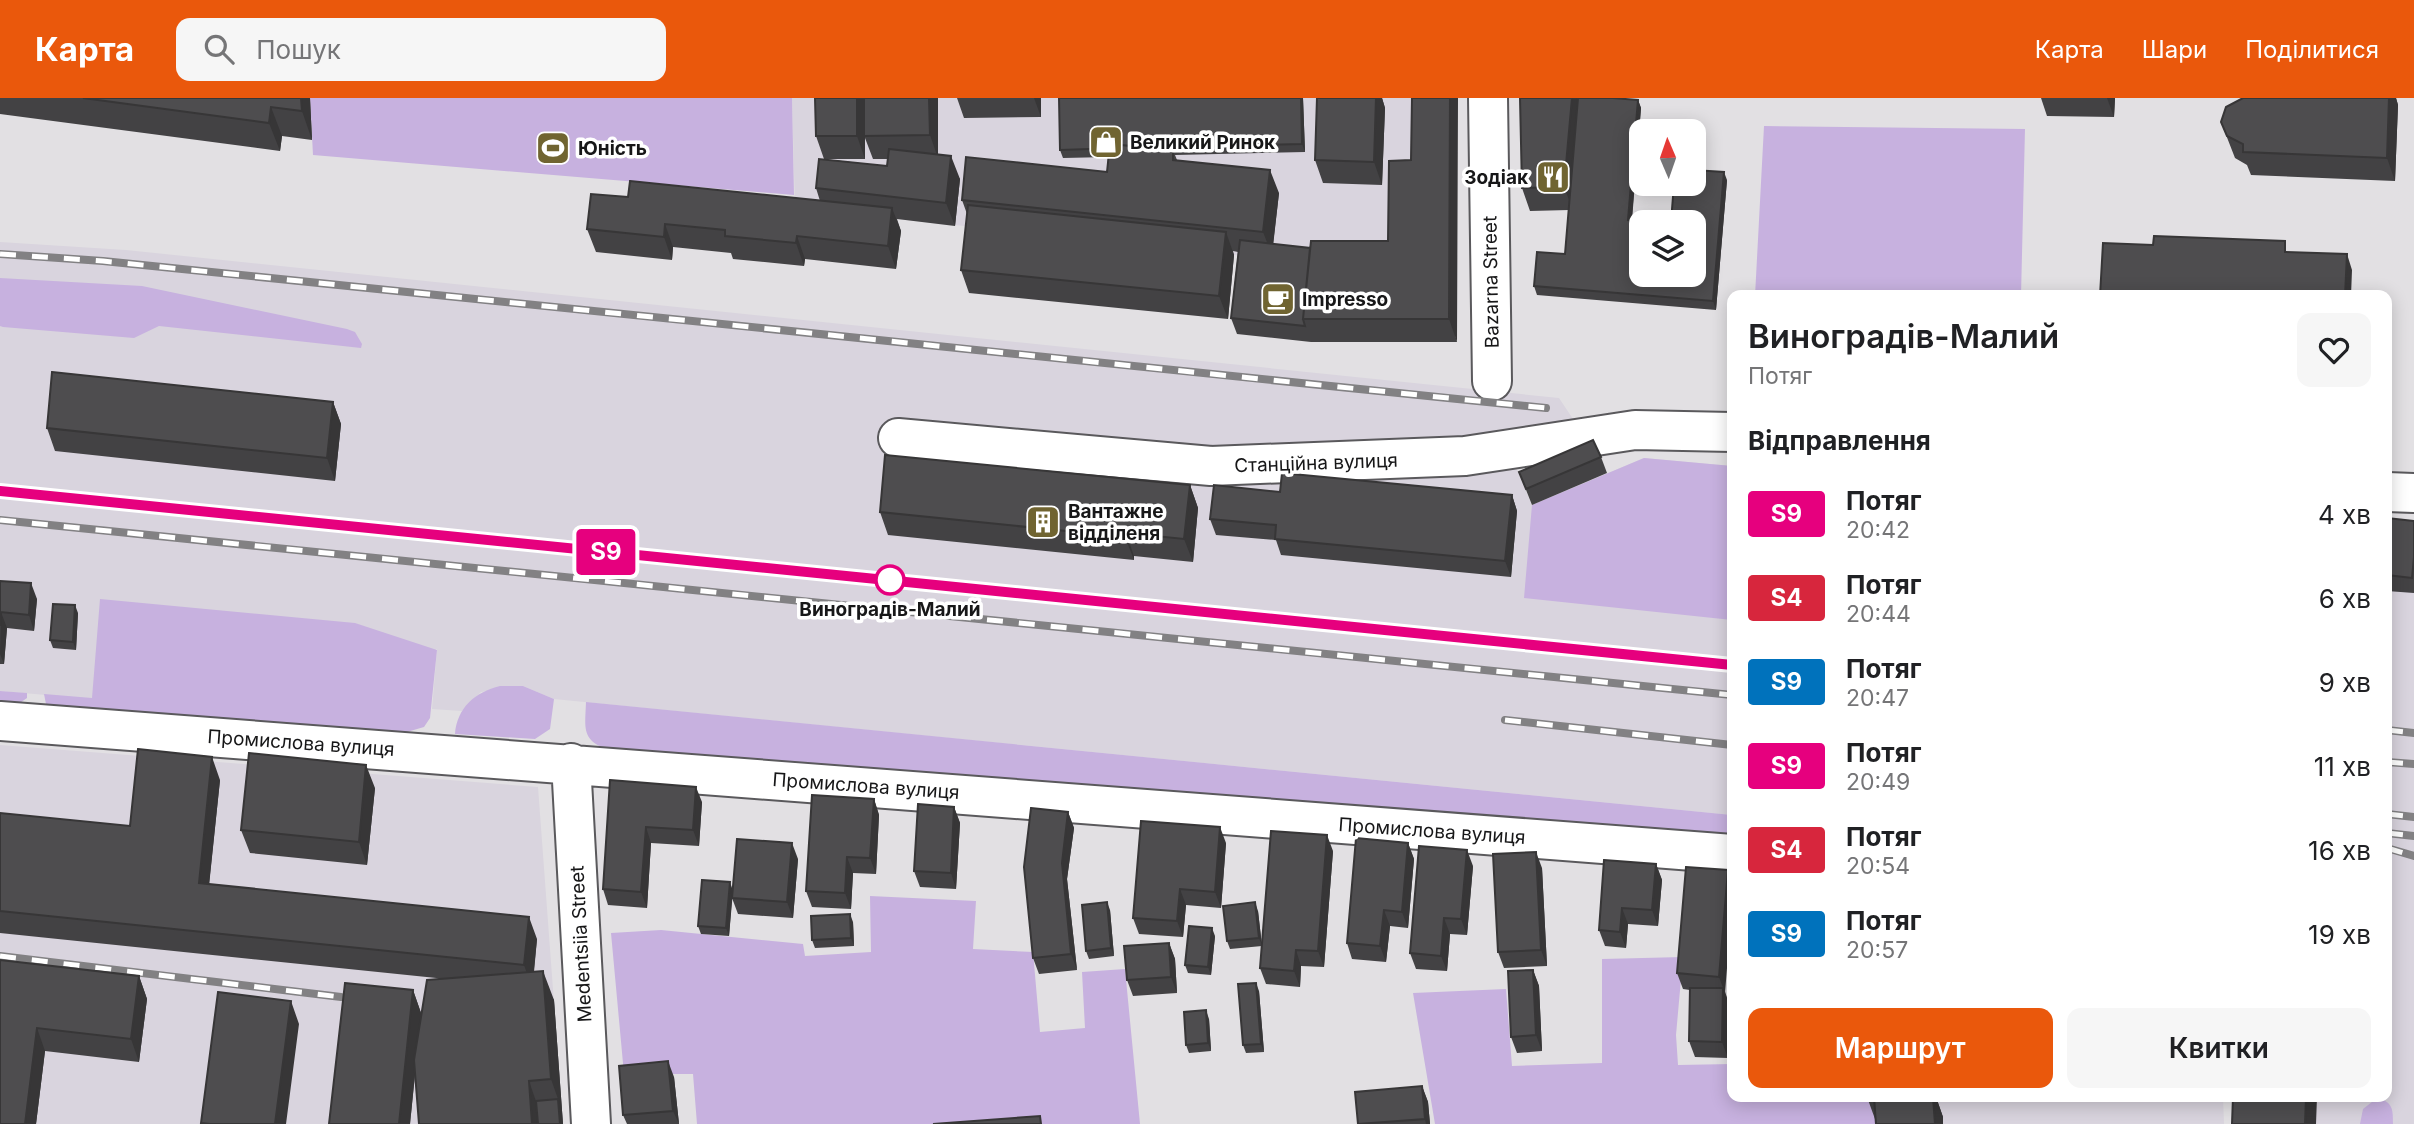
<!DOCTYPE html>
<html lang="uk">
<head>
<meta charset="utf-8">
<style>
	:root { --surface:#fff; --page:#f6f6f6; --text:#202124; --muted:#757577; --accent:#ea580c }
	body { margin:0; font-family:Inter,sans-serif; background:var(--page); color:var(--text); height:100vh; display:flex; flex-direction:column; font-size:26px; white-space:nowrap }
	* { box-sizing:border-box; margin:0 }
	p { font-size:23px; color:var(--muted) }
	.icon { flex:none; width:38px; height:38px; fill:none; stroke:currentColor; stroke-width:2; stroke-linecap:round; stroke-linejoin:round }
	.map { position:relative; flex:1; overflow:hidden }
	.side { position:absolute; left:1727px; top:192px; width:665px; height:812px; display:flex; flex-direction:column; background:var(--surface); border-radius:14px; box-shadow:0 4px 18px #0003 }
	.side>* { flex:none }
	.badge { padding:0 14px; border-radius:5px; font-size:24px; line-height:46px }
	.needle { width:46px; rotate:358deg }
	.buttons { position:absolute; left:1629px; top:21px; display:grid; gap:14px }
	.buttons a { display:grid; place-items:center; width:77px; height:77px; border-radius:14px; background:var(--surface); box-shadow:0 4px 18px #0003; font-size:35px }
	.map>.badge { position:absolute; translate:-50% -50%; box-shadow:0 0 0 4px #fff }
	h2 { padding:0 21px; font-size:26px; line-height:63px }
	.round { display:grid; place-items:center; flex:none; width:74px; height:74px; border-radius:14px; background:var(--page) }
	.overview { display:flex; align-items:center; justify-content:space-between; height:119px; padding:0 21px }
	h1 { font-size:33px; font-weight:600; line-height:52px }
	.cta { display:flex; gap:14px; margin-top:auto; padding:14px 21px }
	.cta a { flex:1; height:80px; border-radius:14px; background:var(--accent); color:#fff; font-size:28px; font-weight:600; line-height:80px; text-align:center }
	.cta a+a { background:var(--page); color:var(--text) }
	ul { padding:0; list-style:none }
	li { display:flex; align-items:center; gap:21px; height:84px; padding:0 21px }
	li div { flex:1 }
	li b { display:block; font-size:26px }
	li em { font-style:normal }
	li .badge { min-width:77px; font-weight:700; text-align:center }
	header { display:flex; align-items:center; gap:42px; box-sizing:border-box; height:98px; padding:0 35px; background:var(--accent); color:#fff }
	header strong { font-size:33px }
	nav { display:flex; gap:38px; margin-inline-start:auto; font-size:24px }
	.search { width:490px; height:63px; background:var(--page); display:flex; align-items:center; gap:18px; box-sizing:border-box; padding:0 24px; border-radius:14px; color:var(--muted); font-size:26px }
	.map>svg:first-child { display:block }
</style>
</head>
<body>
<header>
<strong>Карта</strong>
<div class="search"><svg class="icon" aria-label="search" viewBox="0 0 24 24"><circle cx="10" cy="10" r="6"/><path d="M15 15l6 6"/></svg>Пошук</div>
<nav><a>Карта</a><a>Шари</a><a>Поділитися</a></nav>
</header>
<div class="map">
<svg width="2414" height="1026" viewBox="0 0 2414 1026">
	<rect width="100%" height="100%" fill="#e2e0e3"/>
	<path fill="#d9d4de" d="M792,0H1420V85L1396,166H1319L795,110Z
		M0,144L126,152L1559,300L1579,330L1505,343L1532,407L1644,360L1732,368V717L554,601L523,588L481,594L462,613L432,611L437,551L312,620L0,593Z
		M2387,427L2414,429V1026H2243L2244,999H2387Z
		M0,647L538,689L563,1026H0Z
		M1874,999H2223L2224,1026H1884Z"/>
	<path fill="#c7b1df" d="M310,0H792L794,97L313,57Z
		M1764,28L2025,31L2021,198H1755Z
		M0,180L142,188L347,231L355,234L362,246L361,250L159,228L134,240L3,229L0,228Z
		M1644,360L1732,368V522L1524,500L1532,407Z
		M100,501L355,525L437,552L430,620L424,629L400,636L51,609L46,606L44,596L92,600Z
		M500,588H523L554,601L550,631L535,641L455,636C457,610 475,594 500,588Z
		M0,593L27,595V600L17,607L0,606Z
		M586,604L1732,717V740L610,652C581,643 585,631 586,604Z
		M870,798L976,803L973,851L1033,854L1040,934L1085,930L1082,874L1125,871L1140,1026H697L693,976H624L611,835L661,832L803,846L805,858L871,854Z
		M1683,859L1676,937L1678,967L1732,966V999H1874L1884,1026H1435L1413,895L1506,891L1512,968L1602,965V861Z
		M2377,1000C2393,1004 2393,1011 2393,1026H2360L2363,1011Z"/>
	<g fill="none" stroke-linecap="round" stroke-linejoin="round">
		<g stroke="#5a595c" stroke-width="42">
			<path id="minor" d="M1488,0L1492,283
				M898,340L1211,368L1465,358L1635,332L1732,334
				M2387,394L2414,395
				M0,623L1732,756
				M571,665L591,1026"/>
		</g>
		<use href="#minor" stroke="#fff" stroke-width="38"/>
		<g stroke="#828183" stroke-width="8">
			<path id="rail" d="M0,156L103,163L1546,310
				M0,393L1732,567
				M0,422L1732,597
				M1505,622L1732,647
				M2387,632L2414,635
				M2387,664L2414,666
				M2387,716L2414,719
				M2387,735L2414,738
				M2387,750L2414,758
				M0,858L341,899"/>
		</g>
		<use href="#rail" stroke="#fff" stroke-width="5" stroke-dasharray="16" stroke-linecap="butt"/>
	</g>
	<path fill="#434244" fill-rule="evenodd" d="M0,0H310L312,42L282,38L280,53L0,16Z
		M938,0V56L960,81L955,128L897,121L901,133L896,171L805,161L804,168L733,161L731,155L673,149L672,162L596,154L587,131L628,99L820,103L816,90L824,61L816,38ZM865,40L873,61H888L887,68L824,61H865Z
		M957,0H1041V19L964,20Z
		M1303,0L1305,54L1175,57L1177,62L1279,95L1273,146L1310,150L1388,143L1411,62L1457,244H1311L1237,236L1231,220L1238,154L1233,153L1234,157L1228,221L969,195L961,172L967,116L962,102L1107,74L1108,59L1063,60L1060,52Z
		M1317,0H1382L1385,10L1382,87L1323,85L1315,62Z
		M2041,0H2115L2114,19L2047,18Z
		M2243,0H2396L2398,7L2395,83L2251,77L2247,67L2235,60L2221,24Z
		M1638,2L1641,10L1632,122L1642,177L1727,82L1716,212L1537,197L1534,188L1565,156L1569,112L1530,113L1522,90Z
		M333,304L341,326L335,383L55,353L47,330Z
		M1601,359L1607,375L1532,407L1519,374Z
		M1190,387L1198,410L1193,464L1134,458V462L888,437L880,414Z
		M1280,394L1512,397L1517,413L1511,479L1281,457L1276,442L1216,437L1210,421Z
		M2387,420L2414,423V495L2387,493Z
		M0,483L37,501L34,533L7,530L4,566H0Z
		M78,515L76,552L53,550L50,542Z
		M220,682L209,786L537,841L534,874L554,902L563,1026H419L415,977L410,1026L413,892L421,915L446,881L0,835V715L130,728Z
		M610,682L702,704L699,748L651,745L647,810L608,807L603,791Z
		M375,690L367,767L250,755L241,732Z
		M874,701L879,717L876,776L853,775L851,811L812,809L806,793Z
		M954,709L960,725L956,791L920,789L914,773Z
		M1068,714L1074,730L1067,781L1077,872L1039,876L1033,860Z
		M1226,745L1221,810L1186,807L1183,839L1139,836L1133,820Z
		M1408,745L1414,761L1408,830L1390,828L1386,864L1352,861L1347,845Z
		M1333,753L1324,869L1301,868L1300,889L1266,886L1260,870Z
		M798,761L793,820L738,816L732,800L729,838L701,836L698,828L733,792Z
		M1656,766L1662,782L1658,828L1628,826L1626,850L1605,848L1599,832Z
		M1473,768L1467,837L1450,836L1447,873L1416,871L1410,855Z
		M1686,769L1729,906L1728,960L1695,959L1689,943L1690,892L1683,891L1677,875Z
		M1542,770L1547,868L1504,870L1498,854Z
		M1110,812L1114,858L1089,861L1086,853Z
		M1258,813L1262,848L1230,851L1227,843Z
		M853,824L854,848L815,850L812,842Z
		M1215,838L1211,877L1188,875L1185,867Z
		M1169,845L1175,861L1177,895L1133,898L1127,882Z
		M0,862L139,878L147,901L139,964L45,953L36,1026H0Z
		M1533,872L1539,888L1542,953L1517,955L1511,939Z
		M1259,893L1264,954L1246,955L1243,947Z
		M1209,921L1211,953L1189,955L1186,947Z
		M674,979L679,1026H627L623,1017Z
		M1422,988L1428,1004L1430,1026H1358Z
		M1867,999H1936L1943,1019L1875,1021Z"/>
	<path fill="#373637" d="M301,0H310L312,42L302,13Z
		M857,0H865V61L857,38Z
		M929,0H938V60L930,37Z
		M1034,0H1041V19Z
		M1301,0H1303L1305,54L1302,46Z
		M1376,0H1382L1385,10L1382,87L1374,64Z
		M1450,0H1458L1457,244L1449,221Z
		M1572,0H1582L1573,112L1564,89Z
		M2107,0H2115L2114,19Z
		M2389,0H2396L2398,7L2395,83L2387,60Z
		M1638,2L1641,10L1631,130L1628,122Z
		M271,9L282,38L280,53L269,25Z
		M951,58L960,81L955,128L946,105Z
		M1270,72L1279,95L1272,157L1263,134Z
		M1724,74L1727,82L1716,212L1713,203Z
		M892,110L901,133L896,171L888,148Z
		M665,126L673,149L672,162L664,139Z
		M1226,134L1234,157L1228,221L1219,198Z
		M797,138L805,161L804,168L796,145Z
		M2347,156L2352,172L2351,198H2345Z
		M333,304L341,326L335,383L327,360Z
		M1190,387L1198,410L1193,464L1184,441Z
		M1512,397L1517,413L1511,479L1505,463Z
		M1126,435L1134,458V462L1125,439Z
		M31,485L37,501L34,533L29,517Z
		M75,507L78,515L76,552L73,544Z
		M1,514L7,530L4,566L0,556Z
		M212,659L220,682L207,807L199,785Z
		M366,667L375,690L367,767L359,744Z
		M696,689L702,704L699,748L693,732Z
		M874,701L879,717L876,776L870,760Z
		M954,709L960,725L956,791L951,775Z
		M1068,714L1074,730L1067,781L1077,872L1071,856L1062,765Z
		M646,729L651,745L647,810L641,794Z
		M1220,729L1226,745L1221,810L1215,794Z
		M1327,737L1333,753L1324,869L1318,853Z
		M792,745L798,761L793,820L787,804Z
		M1408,745L1414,761L1408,830L1402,814Z
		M1467,752L1473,768L1467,837L1461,821Z
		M1536,754L1542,770L1547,868L1541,852Z
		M847,759L853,775L851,811L845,795Z
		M1656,766L1662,782L1658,828L1652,812Z
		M1728,772L1732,783V808L1725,895L1719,879Z
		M730,784L733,793L729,838L726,830Z
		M1180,791L1186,807L1183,839L1177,823Z
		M1107,804L1110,812L1114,858L1111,850Z
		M1255,804L1258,813L1262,848L1259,840Z
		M1622,810L1628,826L1626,850L1620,834Z
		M1384,812L1390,828L1386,864L1380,848Z
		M850,816L853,824L854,848L851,840Z
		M529,819L537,841L532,890L524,867Z
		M1444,820L1450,836L1447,873L1441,858Z
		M1212,830L1215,838L1211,877L1208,869Z
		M1169,845L1175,861L1177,895L1171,879Z
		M1296,852L1301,868L1300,889L1294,873Z
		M1533,872L1539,888L1542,953L1536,937Z
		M543,873L554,902L563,1026H560L558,1001L551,981Z
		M139,878L147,901L139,964L131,941Z
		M1256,885L1259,893L1264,954L1261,946Z
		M1723,890L1729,906L1728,960L1722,944Z
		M413,892L421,915L410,1026H399Z
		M291,903L299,926L286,1026H275Z
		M1206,912L1209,921L1211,953L1208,945Z
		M37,930L45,953L36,1026H25Z
		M668,963L674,979L679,1026L673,1013Z
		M529,983L539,1012L540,1026H532Z
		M1422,988L1428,1004L1430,1026H1426L1425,1021Z
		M1933,999H1936L1943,1019V1026H1935Z
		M2306,999H2317L2316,1026H2305Z"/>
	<path fill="#4e4d4f" stroke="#373637" stroke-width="2" d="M83,0H301L302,13L271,9L269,25Z
		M815,0H857V38H816Z
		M864,0H929L930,37L864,38Z
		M1059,0H1301L1302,46L1147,50L1121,47V50L1060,52Z
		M1317,0H1376L1374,64L1315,62Z
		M1412,0H1450L1449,221H1303L1311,143H1388L1389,63L1411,62Z
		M1520,0H1572L1564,89L1522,90Z
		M1578,0H1613L1638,2L1628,122L1653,124H1642V177H1694V124H1671L1674,86H1694V72L1724,74L1713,203L1534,188L1537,154L1565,156Z
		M2243,0H2389L2387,60L2243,54V46L2227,38L2221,24L2226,9Z
		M1121,47L1173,52V62L1270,72L1263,134L962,102L966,59L1107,74L1109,55L1120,56Z
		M889,51L951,58L946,105L816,90L819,61L887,68Z
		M630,83L892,110L888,148L797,138L796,145L725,138V132L665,126L664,139L587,131L591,96L628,99Z
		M968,107L1226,134L1219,198L961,172Z
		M2154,138L2285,143V154L2347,156L2345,198H2100L2103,145L2153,147Z
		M1240,142L1310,150L1303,221L1305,228L1231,220Z
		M52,274L333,304L327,360L47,330Z
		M1593,342L1601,359L1526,391L1519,374Z
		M885,357L1190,387L1184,441L1126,435L1125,439L880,414Z
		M1282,375L1512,397L1505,463L1275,441L1276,427L1210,421L1214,387L1280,394Z
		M2387,420L2414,423V459L2412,480L2387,477Z
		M0,483L31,485L29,517L1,514L0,528Z
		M53,506L75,507L73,544L50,542Z
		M138,651L212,659L199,785L529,819L524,867L0,813V715L130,728Z
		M249,655L366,667L359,744L241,732Z
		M610,682L696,689L693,732L646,729L641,794L603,791Z
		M812,697L874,701L870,760L847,759L845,795L806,793Z
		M918,706L954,709L951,775L914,773Z
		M1031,710L1068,714L1062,765L1071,856L1033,860L1024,769Z
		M1141,723L1220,729L1215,794L1180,791L1177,823L1133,820Z
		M1271,733L1327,737L1318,853L1296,852L1294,873L1260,870Z
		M1356,740L1408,745L1402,814L1384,812L1380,848L1347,845Z
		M737,741L792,745L787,804L732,800Z
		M1419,748L1467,752L1461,821L1444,820L1441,858L1410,855Z
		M1536,754L1541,852L1498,854L1493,756Z
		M1604,762L1656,766L1652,812L1622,810L1620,834L1599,832Z
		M1686,769L1728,772L1719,879L1677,875Z
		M702,782L730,784L726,830L698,828Z
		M1107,804L1111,850L1086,853L1082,807Z
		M1255,804L1259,840L1227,843L1223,808Z
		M850,816L851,840L812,842L811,818Z
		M1189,828L1212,830L1208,869L1185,867Z
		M1169,845L1171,879L1127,882L1124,848Z
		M0,862L139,878L131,941L37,930L25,1026H0Z
		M1533,872L1536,937L1511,939L1508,873Z
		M543,873L551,981L529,983L532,1026H419L414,962L427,882Z
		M345,885L413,892L399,1026H329Z
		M1256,885L1261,946L1243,947L1238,886Z
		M1690,890H1723L1722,944L1689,943Z
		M218,894L291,903L275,1026H210L201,1025Z
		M1206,912L1208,945L1186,947L1184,914Z
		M668,963L673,1013L623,1017L619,968Z
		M1422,988L1425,1021L1358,1026L1355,994Z
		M1874,999H1933L1935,1026H1876Z
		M2233,999H2306L2305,1026H2232Z
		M558,1001L560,1026H538L536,1003Z
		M1040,1018L1041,1026H933Z"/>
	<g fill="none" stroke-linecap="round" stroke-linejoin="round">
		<g stroke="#fff" stroke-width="16">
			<path id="line" d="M0,393L1732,567"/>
		</g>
		<use href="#line" stroke="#e6007e" stroke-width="10"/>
	</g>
	<defs>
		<g id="shop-square" transform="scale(1.75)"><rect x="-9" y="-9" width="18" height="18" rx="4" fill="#706431" stroke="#fff"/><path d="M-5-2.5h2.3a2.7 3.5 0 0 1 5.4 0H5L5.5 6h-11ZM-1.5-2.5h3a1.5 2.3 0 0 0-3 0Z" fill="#fff"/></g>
		<g id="stadium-square" transform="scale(1.75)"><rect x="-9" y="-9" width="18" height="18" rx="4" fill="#706431" stroke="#fff"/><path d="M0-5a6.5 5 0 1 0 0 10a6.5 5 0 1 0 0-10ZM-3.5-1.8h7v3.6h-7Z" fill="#fff"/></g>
		<g id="restaurant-square" transform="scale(1.75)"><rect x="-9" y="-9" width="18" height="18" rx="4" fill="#706431" stroke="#fff"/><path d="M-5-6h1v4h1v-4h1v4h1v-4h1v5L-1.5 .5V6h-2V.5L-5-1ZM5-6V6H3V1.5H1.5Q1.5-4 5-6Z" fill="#fff"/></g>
		<g id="cafe-square" transform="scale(1.75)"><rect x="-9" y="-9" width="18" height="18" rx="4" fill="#706431" stroke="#fff"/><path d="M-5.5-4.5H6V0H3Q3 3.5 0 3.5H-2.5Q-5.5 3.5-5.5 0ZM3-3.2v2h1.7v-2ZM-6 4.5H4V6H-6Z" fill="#fff"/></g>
		<g id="building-square" transform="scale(1.75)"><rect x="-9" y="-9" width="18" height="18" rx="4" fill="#706431" stroke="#fff"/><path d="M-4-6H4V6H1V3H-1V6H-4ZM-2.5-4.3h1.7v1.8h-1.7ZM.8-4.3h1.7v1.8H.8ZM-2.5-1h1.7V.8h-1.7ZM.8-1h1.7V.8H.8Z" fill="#fff"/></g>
	</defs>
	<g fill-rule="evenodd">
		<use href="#shop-square" x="1106" y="44"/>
		<use href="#stadium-square" x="553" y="50"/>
		<use href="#restaurant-square" x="1553" y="79"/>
		<use href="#cafe-square" x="1278" y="201"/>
		<use href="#building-square" x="1043" y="424"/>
	</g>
	<circle fill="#fff" stroke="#e6007e" stroke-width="3.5" cx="890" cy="482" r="14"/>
	<g text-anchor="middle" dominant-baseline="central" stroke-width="7" stroke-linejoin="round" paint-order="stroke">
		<g font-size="19" font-weight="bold" fill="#171718" stroke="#fff" text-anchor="start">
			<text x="1130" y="44">Великий Ринок</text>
			<text x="578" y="50">Юність</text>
			<text x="1528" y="79" text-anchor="end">Зодіак</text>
			<text x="1302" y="201">Impresso</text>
			<text x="1068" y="413">Вантажне<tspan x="1068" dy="22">відділеня</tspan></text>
		</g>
		<g font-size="19" fill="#171718" stroke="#fff">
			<text transform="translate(1491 184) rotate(-91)">Bazarna Street</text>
			<text transform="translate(1316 365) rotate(-2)">Станційна вулиця</text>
			<text transform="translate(301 645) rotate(4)">Промислова вулиця</text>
			<text transform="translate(866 688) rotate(4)">Промислова вулиця</text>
			<text transform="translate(1432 733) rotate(4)">Промислова вулиця</text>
			<text transform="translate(581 846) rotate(-93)">Medentsiia Street</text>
		</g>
		<g font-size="19" font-weight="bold" fill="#171718" stroke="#fff">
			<text x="890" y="511">Виноградів-Малий</text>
		</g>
	</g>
</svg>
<div class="buttons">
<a><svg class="needle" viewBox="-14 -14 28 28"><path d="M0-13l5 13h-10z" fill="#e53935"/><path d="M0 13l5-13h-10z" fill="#757577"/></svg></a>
<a><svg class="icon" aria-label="layers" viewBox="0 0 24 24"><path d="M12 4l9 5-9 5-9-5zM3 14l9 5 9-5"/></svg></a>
</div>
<b class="badge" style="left:606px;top:454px;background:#e6007e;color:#fff">S9</b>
<section class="side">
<div class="overview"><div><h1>Виноградів-Малий</h1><p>Потяг</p></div><a class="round"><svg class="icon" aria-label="heart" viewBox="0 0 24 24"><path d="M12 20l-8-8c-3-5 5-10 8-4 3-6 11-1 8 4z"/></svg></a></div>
<h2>Відправлення</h2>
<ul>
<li><span class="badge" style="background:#e6007e;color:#fff">S9</span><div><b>Потяг</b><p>20:42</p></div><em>4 хв</em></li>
<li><span class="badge" style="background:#d7263d;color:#fff">S4</span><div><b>Потяг</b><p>20:44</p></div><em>6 хв</em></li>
<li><span class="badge" style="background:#0072bc;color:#fff">S9</span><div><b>Потяг</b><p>20:47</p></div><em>9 хв</em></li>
<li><span class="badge" style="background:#e6007e;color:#fff">S9</span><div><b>Потяг</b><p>20:49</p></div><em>11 хв</em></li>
<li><span class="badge" style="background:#d7263d;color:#fff">S4</span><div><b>Потяг</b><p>20:54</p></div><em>16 хв</em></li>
<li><span class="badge" style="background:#0072bc;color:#fff">S9</span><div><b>Потяг</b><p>20:57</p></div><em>19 хв</em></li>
</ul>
<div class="cta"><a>Маршрут</a><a>Квитки</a></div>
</section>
</div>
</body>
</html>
